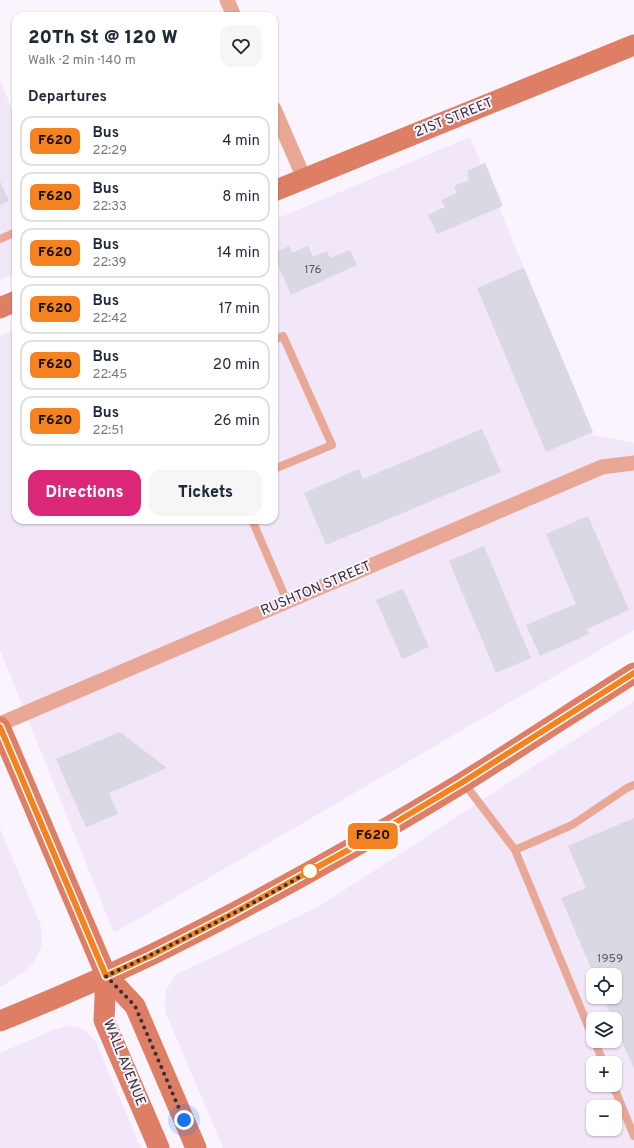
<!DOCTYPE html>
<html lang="en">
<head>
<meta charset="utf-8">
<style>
	:root { --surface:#fff; --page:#f6f6f7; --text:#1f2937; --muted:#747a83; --line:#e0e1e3; --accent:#db2777 }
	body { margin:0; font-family:Overpass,sans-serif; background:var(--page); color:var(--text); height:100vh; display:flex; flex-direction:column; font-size:15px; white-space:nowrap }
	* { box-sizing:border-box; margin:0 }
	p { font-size:13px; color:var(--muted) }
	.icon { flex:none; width:22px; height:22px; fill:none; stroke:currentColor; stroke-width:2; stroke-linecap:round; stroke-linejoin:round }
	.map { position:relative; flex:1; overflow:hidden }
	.details { position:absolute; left:12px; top:12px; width:266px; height:512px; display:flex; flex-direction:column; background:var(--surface); border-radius:12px; box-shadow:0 1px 3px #0004 }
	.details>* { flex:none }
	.badge { padding:0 8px; border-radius:6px; font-size:14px; line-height:26px }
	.buttons { position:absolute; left:586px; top:968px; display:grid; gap:8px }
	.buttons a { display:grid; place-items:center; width:36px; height:36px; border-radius:8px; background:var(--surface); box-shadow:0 1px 3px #0004; font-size:20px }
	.you { position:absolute; width:20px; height:20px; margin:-10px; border:3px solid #fff; border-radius:50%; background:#1a73e8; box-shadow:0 0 0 6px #1a73e833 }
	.map>.badge { position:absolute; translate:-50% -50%; box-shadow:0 0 0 2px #fff }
	h2 { padding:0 16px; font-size:15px; line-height:36px }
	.round { display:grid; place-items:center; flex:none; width:42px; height:42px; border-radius:12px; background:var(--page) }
	.overview { display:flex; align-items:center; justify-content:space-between; height:68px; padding:0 16px }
	h1 { font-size:19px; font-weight:800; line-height:30px }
	.primary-button { display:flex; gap:8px; margin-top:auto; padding:8px 16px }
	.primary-button a { flex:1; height:46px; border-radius:12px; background:var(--accent); color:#fff; font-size:16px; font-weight:800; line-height:46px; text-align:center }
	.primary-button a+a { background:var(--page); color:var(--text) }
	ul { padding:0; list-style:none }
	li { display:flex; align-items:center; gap:12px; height:50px; margin:0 8px 6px; padding:0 8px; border:2px solid var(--line); border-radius:12px }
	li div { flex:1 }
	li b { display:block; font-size:15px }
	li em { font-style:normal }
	li .badge { min-width:44px; font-weight:700; text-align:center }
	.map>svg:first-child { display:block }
</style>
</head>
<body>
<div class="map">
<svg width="634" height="1148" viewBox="0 0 634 1148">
	<rect width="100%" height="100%" fill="#faf4fe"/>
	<path fill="#f1e7f8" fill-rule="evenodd" d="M0,81L16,119V273L0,280Z
		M470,137L593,435L634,443V630L114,933L0,650V336L16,329V520H274V220Z
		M634,701V1148H223L165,1011L166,991L175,975L320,906ZM593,975H615V997H593ZM593,1019H615V1041H593ZM593,1063H615V1085H593ZM593,1107H615V1129H593Z
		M0,828L41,926L42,941L41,949L34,962L21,974L0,987Z
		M68,1026L81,1028L86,1031L96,1042L141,1148H0V1053L53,1030Z"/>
	<path fill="#d9d8e3" d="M485,163L503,206L437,234L428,215L445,207L441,200L457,193L454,186L469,180L467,171Z
		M0,181L9,201L0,205Z
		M289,246L292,253L308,246L313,257L327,251L330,258L350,250L357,265L291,295L274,256V253Z
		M524,268L593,432L546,452L477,288Z
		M482,429L501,472L326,545L304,493L359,469L363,479Z
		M588,516L629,610L587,629L589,634L540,656L526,625L576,604L546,534Z
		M484,546L531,658L496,673L449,561Z
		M403,589L429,647L402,659L376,600Z
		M120,732L167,768L109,793L118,814L86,827L56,759Z
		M634,818V1069L615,1024V1019H613L603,997H615V975H594L561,898L586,888L568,846Z"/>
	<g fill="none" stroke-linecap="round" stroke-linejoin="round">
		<path stroke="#e9a896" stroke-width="8" d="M0,239L16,232
			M274,340L283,336L332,445L274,469
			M252,520L287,601
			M464,783L515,850L593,1038
			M515,850L572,825L627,788L634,785
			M594,1041L604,1063
			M613,1085L634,1136"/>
		<path stroke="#e9a896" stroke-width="15" d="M227,0L234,16
			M274,109L304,178
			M0,724L602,467L634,463"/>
		<path stroke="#dd7e65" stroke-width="21" d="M274,191L634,45
			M0,308L16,301
			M0,727L106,975L135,1006L196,1148
			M106,975L104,1020L159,1148
			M0,1021C52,1000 103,978 153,954C259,902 362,844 462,783C520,747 577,709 634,673"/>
	</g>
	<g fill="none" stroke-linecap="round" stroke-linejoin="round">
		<g stroke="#fff" stroke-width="9">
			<path id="line" d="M0,727L106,976L152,955L232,914L361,843L463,782L634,673"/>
		</g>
		<use href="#line" stroke="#f58220" stroke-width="6"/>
		<path stroke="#343135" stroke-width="4" stroke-dasharray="0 7.2" d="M184,1120L135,1006L106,976C175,944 245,909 310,871"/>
	</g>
	<circle fill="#fff" stroke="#f58220" stroke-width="2" cx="310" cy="871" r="8"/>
	<g text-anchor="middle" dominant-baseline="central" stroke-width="4" stroke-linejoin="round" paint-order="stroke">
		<g font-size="12" fill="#5d5b60">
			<text x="313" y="270">176</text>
			<text x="610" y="959">1959</text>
		</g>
		<g font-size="14" fill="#343135" stroke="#faf4fe">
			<text transform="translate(454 118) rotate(-22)">21ST STREET</text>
			<text transform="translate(316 589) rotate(-23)">RUSHTON STREET</text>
			<text transform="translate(124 1063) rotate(68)">WALL AVENUE</text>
		</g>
	</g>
</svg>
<div class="buttons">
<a><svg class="icon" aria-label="locate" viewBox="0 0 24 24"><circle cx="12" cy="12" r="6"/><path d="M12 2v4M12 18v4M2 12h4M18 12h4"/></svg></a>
<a><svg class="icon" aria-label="layers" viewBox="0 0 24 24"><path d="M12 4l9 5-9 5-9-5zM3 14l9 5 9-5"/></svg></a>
<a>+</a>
<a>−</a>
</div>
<div class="you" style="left:184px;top:1120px"></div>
<b class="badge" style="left:373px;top:836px;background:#f58220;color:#111">F620</b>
<section class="details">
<div class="overview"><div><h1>20Th St @ 120 W</h1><p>Walk · 2 min · 140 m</p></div><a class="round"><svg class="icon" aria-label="heart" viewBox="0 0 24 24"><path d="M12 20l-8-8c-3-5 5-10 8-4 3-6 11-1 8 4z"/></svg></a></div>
<h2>Departures</h2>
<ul>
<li><span class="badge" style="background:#f58220;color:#111">F620</span><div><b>Bus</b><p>22:29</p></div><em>4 min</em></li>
<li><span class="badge" style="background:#f58220;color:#111">F620</span><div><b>Bus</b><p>22:33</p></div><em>8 min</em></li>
<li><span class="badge" style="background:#f58220;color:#111">F620</span><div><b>Bus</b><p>22:39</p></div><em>14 min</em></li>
<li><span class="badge" style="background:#f58220;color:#111">F620</span><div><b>Bus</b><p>22:42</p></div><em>17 min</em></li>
<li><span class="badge" style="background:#f58220;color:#111">F620</span><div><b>Bus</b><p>22:45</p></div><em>20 min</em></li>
<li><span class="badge" style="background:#f58220;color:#111">F620</span><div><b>Bus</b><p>22:51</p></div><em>26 min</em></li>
</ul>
<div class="primary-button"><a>Directions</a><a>Tickets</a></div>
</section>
</div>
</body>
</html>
